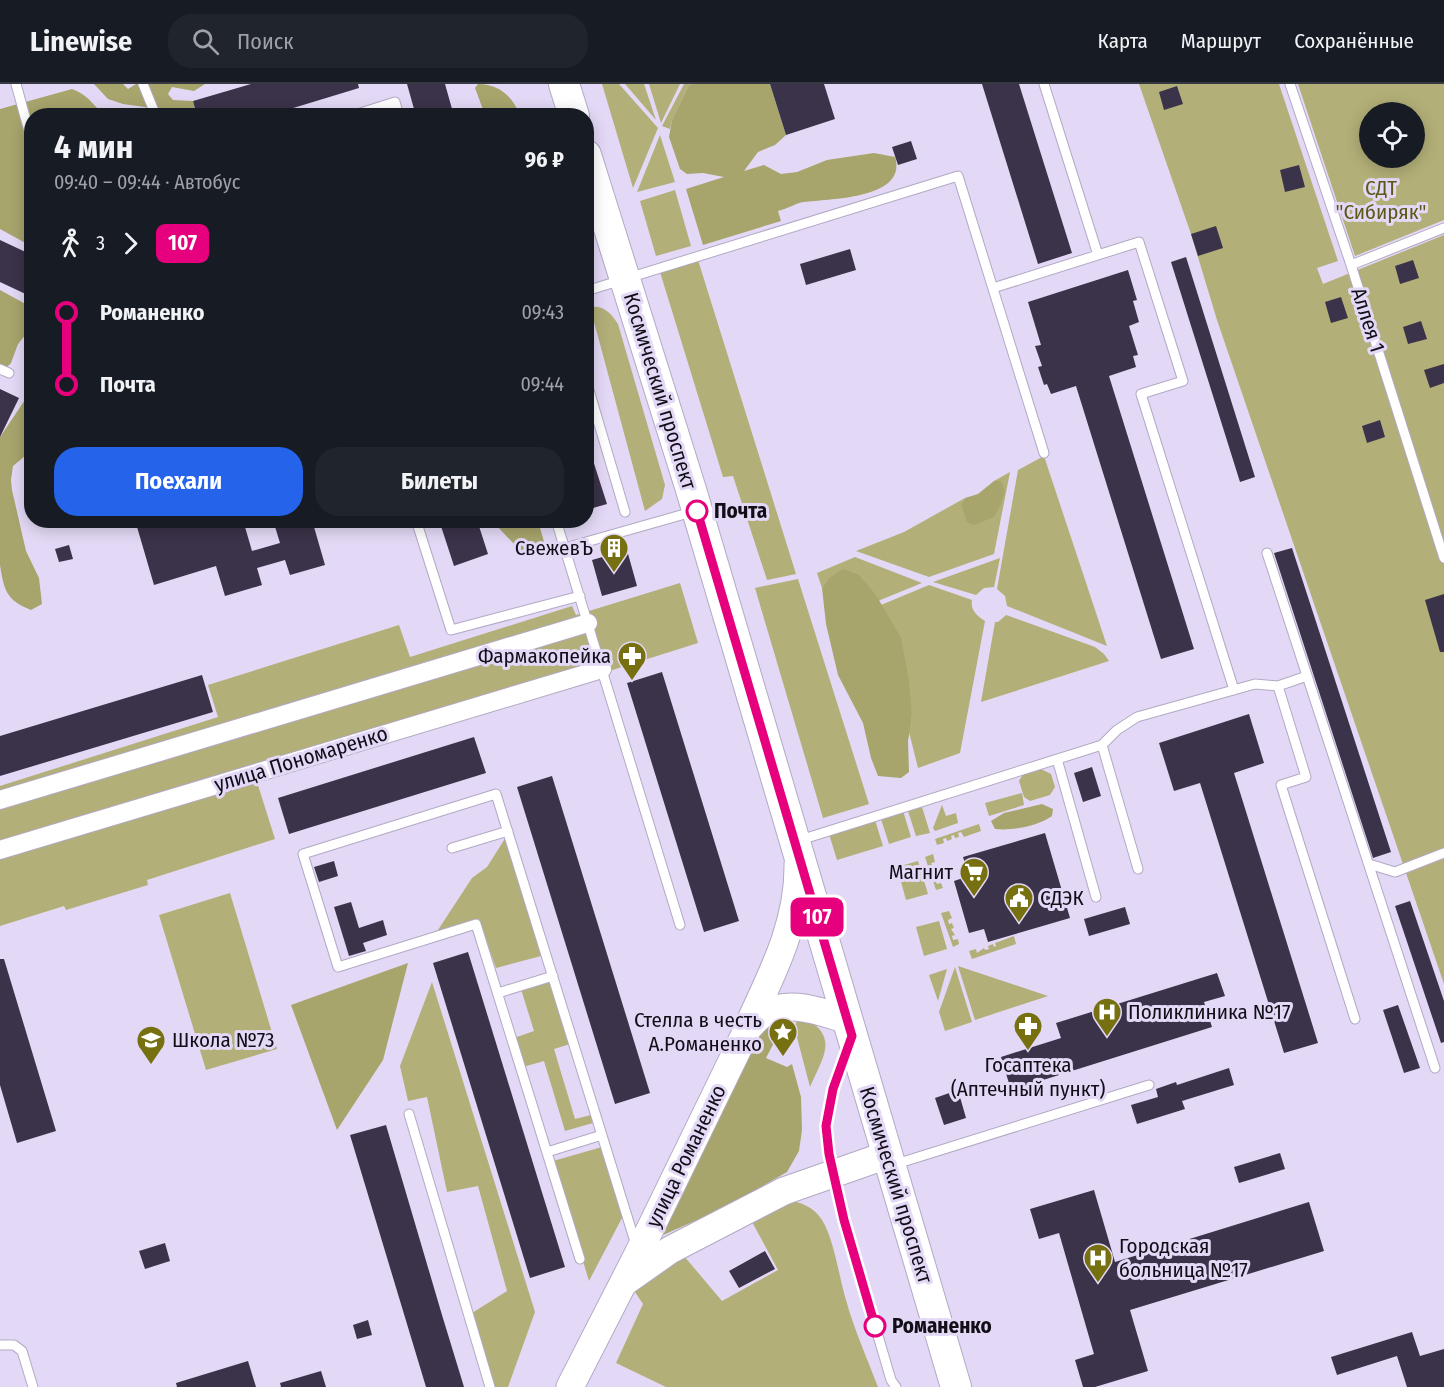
<!DOCTYPE html>
<html lang="ru">
<head>
<meta charset="utf-8">
<style>
	:root { --surface:#171b24; --page:#20242c; --text:#f1f3f6; --muted:#9ea1a6; --line:#363941; --accent:#2563eb }
	body { margin:0; font-family:"Fira Sans Condensed",sans-serif; background:var(--page); color:var(--text); height:100vh; display:flex; flex-direction:column; font-size:22px; white-space:nowrap }
	* { box-sizing:border-box; margin:0 }
	p { font-size:20px; color:var(--muted) }
	.icon { flex:none; width:33px; height:33px; fill:none; stroke:currentColor; stroke-width:2; stroke-linecap:round; stroke-linejoin:round }
	.map { position:relative; flex:1; overflow:hidden }
	.sheet { position:absolute; left:24px; top:24px; width:570px; height:420px; display:flex; flex-direction:column; background:var(--surface); border-radius:24px; box-shadow:0 3px 15px #0003 }
	.sheet>* { flex:none }
	.badge { padding:0 12px; border-radius:9px; font-size:21px; line-height:39px }
	.fabs { position:absolute; left:1359px; top:18px; display:grid; gap:12px }
	.fabs a { display:grid; place-items:center; width:66px; height:66px; border-radius:50%; background:var(--surface); box-shadow:0 3px 15px #0003; font-size:30px }
	.map>.badge { position:absolute; translate:-50% -50%; box-shadow:0 0 0 3px #fff }
	.legs { display:flex; align-items:center; gap:9px; height:66px; padding:0 30px; font-size:20px }
	.legs p { margin-inline-start:auto }
	.head { display:flex; align-items:center; justify-content:space-between; height:102px; padding:0 30px }
	h1 { font-size:33px; font-weight:700; line-height:45px }
	.primary-button { display:flex; gap:12px; margin-top:auto; padding:12px 30px }
	.primary-button a { flex:1; height:69px; border-radius:24px; background:var(--accent); color:#fff; font-size:24px; font-weight:700; line-height:69px; text-align:center }
	.primary-button a+a { background:var(--page); color:var(--text) }
	ul { padding:0 30px; list-style:none }
	li { display:flex; align-items:center; gap:21px; height:72px; font-size:22px }
	li i { display:grid; place-items:center; width:9px; height:100%; margin:0 8px; background:currentColor }
	li i::after { content:''; width:15px; height:15px; margin:-8px; border:4px solid; border-radius:50%; background:var(--surface) }
	li p { margin-inline-start:auto }
	li:first-child i { background:linear-gradient(#0000 50%,currentColor 0) }
	li:last-child i { background:linear-gradient(currentColor 50%,#0000 0) }
	header { display:flex; align-items:center; gap:36px; box-sizing:border-box; height:84px; padding:0 30px; background:var(--surface); border-bottom:2px solid var(--line) }
	header strong { font-size:28px }
	nav { display:flex; gap:33px; margin-inline-start:auto; font-size:21px }
	.search { width:420px; height:54px; background:var(--page); display:flex; align-items:center; gap:15px; box-sizing:border-box; padding:0 21px; border-radius:24px; color:var(--muted); font-size:22px }
	.map>svg:first-child { display:block }
</style>
</head>
<body>
<header>
<strong>Linewise</strong>
<div class="search"><svg class="icon" aria-label="search" viewBox="0 0 24 24"><circle cx="10" cy="10" r="6"/><path d="M15 15l6 6"/></svg>Поиск</div>
<nav><a>Карта</a><a>Маршрут</a><a>Сохранённые</a></nav>
</header>
<div class="map">
<svg width="1444" height="1303" viewBox="0 0 1444 1303">
	<rect width="100%" height="100%" fill="#e3d9f6"/>
	<path fill="#b2af78" fill-rule="evenodd" d="M602,0H619L658,44L633,104Z
		M625,0H644L656,36Z
		M649,0H680L661,39Z
		M684,0H693L689,1L672,36L670,45L662,42Z
		M1139,0H1279L1338,177L1317,184L1323,200L1444,151V900L1217,236L1191,150Z
		M1298,0H1444V136L1355,172ZM1370,28H1414V74H1370Z
		M660,51L675,98L637,108Z
		M675,106L691,162L656,172L640,117Z
		M698,176L796,490L767,496L733,392L723,393L660,188Z
		M590,223C604,221 611,229 618,240L665,401L662,415L645,427Z
		M1044,372L1107,562L1007,522L1005,512L997,505L1018,386Z
		M1010,388L994,470L929,493L856,467L904,448L965,414L961,420L1001,397H994Z
		M855,473L922,499L878,517L876,511L828,495L822,504L817,489Z
		M1000,474L994,503L984,504L976,511L933,498Z
		M798,495L869,720L823,734L755,504Z
		M680,499L698,559L257,698L275,755L147,796L148,801L66,826L64,822L0,842V702L218,633L208,601L399,541L410,573L572,522L576,531Z
		M929,501L972,516C970,526 977,532 985,537L960,669L918,684L909,648L912,633L887,533L881,521Z
		M1006,531L1095,563L1104,570L1109,577L981,618L995,538H998Z
		M1041,685L1051,690L1055,703L1050,711L1030,717L1024,713L1019,697L1023,690Z
		M1022,709L1024,721L989,732L985,719Z
		M942,721L946,732L956,729L958,739L935,747L933,744Z
		M922,723L930,749L916,752L908,727Z
		M903,727L911,753L889,760L881,735Z
		M875,736L883,762L837,776L829,750Z
		M979,740L981,747L964,753L961,748L958,749L959,753L955,754L954,751L951,752L952,755L947,757L946,754L943,755L944,759L937,761L935,755Z
		M506,753L541,872L496,884L479,835L436,849L472,794L487,783Z
		M933,770L935,778L931,779L933,783H936L937,787L934,788L939,794L935,796L937,800L941,799L943,804L936,806L925,773Z
		M918,777L928,810L906,816L897,783Z
		M230,809L277,965L206,986L159,831Z
		M949,827L952,834L948,836L949,840L952,839L954,844L951,845L955,851L952,852L953,856L958,855L959,860L953,863L941,829Z
		M939,837L947,865L924,872L916,843Z
		M1014,852L1016,860L972,875L969,867L976,865L977,869L984,864L985,866L989,865L988,862L993,860L994,863L996,862L995,859Z
		M958,882L1048,912L975,936Z
		M955,883L972,938L945,947L939,928Z
		M947,885L938,917L929,891Z
		M551,895L570,960L554,965L575,1035L591,1031L593,1039L565,1047L544,977L523,983L514,954L534,947L521,905Z
		M432,898L535,1228L508,1303H495L472,1229L507,1207L478,1102L447,1108L427,1013L408,1017L400,982Z
		M801,932C840,952 824,971 810,1003L794,942Z
		M602,1063L623,1132L589,1197L553,1077Z
		M787,1116C801,1118 814,1123 822,1136C834,1155 839,1193 846,1216C854,1245 867,1274 878,1303H666L616,1279L643,1220L633,1205L684,1172L722,1217L778,1186L751,1136Z"/>
	<path fill="#a7a46c" d="M94,0H123L128,5L136,0H205L194,7L172,3L168,10L173,16L193,17L197,32L160,31L159,29L145,23L123,20L108,15Z
		M478,0C499,0 512,12 520,31H485L475,4Z
		M693,0H770L786,51L775,61L758,68L744,87L764,81L781,90L797,88L827,76L874,69L895,73C908,115 830,115 804,118C796,119 787,125 778,127L781,137L703,161L686,105L724,93L703,89L687,90L680,85L669,53L672,36L689,1Z
		M72,5C89,11 92,21 105,31L32,32L31,162L0,145V25Z
		M0,206L31,223V250L27,249L18,260L11,279L6,284L0,281Z
		M29,310H32L31,367L13,382L11,396L12,406L26,467L39,494L42,520L31,526C6,516 4,506 0,481V353Z
		M994,397H1001L1005,407L1001,420L994,433L974,441L967,438L961,420L965,414L978,410Z
		M493,437H538L545,461L538,468C532,469 527,470 522,467C517,464 496,441 493,437Z
		M843,485L859,491L876,511L901,554L909,597L912,633L908,657L909,688L901,694L878,692L871,674L863,639L838,591L826,540L822,504L828,495Z
		M1042,720L1053,725L1052,732C1038,742 1013,747 995,745L991,737L1004,729Z
		M408,879L383,976L337,1046L291,921Z
		M777,934L779,949L766,974L787,983L792,980L801,1013L802,1046L799,1067L787,1088L724,1124L663,1151L662,1147L754,955Z"/>
	<path fill="#3b3349" d="M251,0H358L359,4L267,32H197L193,17Z
		M407,0H445L454,32H416Z
		M770,0H824L835,35L786,51Z
		M982,0H1019L1072,169L1038,180Z
		M1177,2L1183,20L1164,26L1159,8Z
		M911,57L917,75L898,81L892,63Z
		M1299,81L1305,103L1285,108L1280,86Z
		M1216,142L1223,164L1198,172L1191,150Z
		M0,156L32,171V213L0,198Z
		M850,165L856,186L806,201L800,180Z
		M1186,173L1255,393L1240,398L1171,178Z
		M1413,176L1419,194L1400,200L1395,182Z
		M1128,186L1137,216L1133,217L1139,238L1129,242L1138,271L1133,272L1136,283L1109,292L1194,565L1161,575L1076,302L1051,310L1047,300L1044,301L1038,283L1042,282L1035,262L1041,261L1028,218Z
		M1341,213L1348,234L1331,239L1325,218Z
		M1421,237L1427,255L1408,260L1403,243Z
		M1444,280V299L1430,304L1424,286Z
		M0,305L19,314L0,353Z
		M1380,336L1385,353L1367,359L1362,342Z
		M586,367H590L607,420L586,426Z
		M135,436H243L252,467L280,459L273,436H312L325,481L290,491L285,476L257,484L262,501L225,512L216,482L154,501Z
		M439,436H477L488,470L454,482Z
		M69,461L73,475L59,478L55,465Z
		M1292,464L1391,768L1373,774L1274,469Z
		M627,466L637,502L602,512L592,476Z
		M1444,510V568H1440L1425,516Z
		M662,588L739,837L704,848L627,599Z
		M202,591L213,628L0,692V652Z
		M1249,630L1264,679L1234,689L1318,959L1284,969L1200,699L1174,707L1159,659Z
		M474,653L486,689L289,750L278,714Z
		M1092,683L1101,712L1083,718L1074,689Z
		M552,692L650,1009L615,1020L517,703Z
		M1045,749L1070,834L988,858L984,845L969,849L954,797L969,792L963,773Z
		M334,777L338,792L319,798L314,783Z
		M1410,817L1444,917V958L1441,959L1395,822Z
		M351,818L359,844L383,836L387,851L363,859L366,867L349,872L334,823Z
		M1125,823L1130,840L1089,852L1084,835Z
		M468,868L565,1183L530,1194L433,879Z
		M0,875H4L56,1047L17,1059L0,1001Z
		M1217,889L1225,912L1204,918L1212,943L1011,1006L1001,973L1061,954L1056,939Z
		M1398,921L1420,984L1404,989L1383,926Z
		M1229,984L1234,1001L1182,1017L1185,1025L1137,1040L1131,1021L1158,1013L1156,1005L1176,998L1177,1001Z
		M958,1006L966,1034L944,1041L935,1014Z
		M386,1041L442,1231L464,1303H426L350,1051Z
		M1280,1069L1285,1085L1239,1099L1234,1083Z
		M1094,1106L1115,1178L1309,1118L1324,1167L1130,1226L1148,1287L1095,1303H1083L1075,1276L1094,1270L1059,1149L1039,1155L1030,1125Z
		M165,1159L170,1177L145,1185L139,1167Z
		M765,1167L775,1185L739,1204L729,1187Z
		M368,1236L372,1251L357,1255L353,1241Z
		M1412,1248L1420,1272L1444,1265V1303H1407L1397,1272L1337,1291L1331,1273Z
		M248,1277L256,1303H177L176,1299Z
		M321,1287L326,1303H281L280,1299Z"/>
	<g fill="none" stroke-linecap="round" stroke-linejoin="round">
		<g stroke="#b2a9c4" stroke-width="11">
			<path id="lane" d="M16,0L32,58
				M143,0L156,32
				M1044,0L1098,171
				M1290,0L1351,181L1444,474
				M351,32L395,18L399,32
				M1351,181L1444,144
				M993,204L1139,158L1183,297L1141,310L1234,606
				M586,207L958,92L1044,369
				M0,285L9,289
				M586,296L625,428
				M416,436L451,546L580,512
				M556,436L680,841
				M565,464L692,428
				M1267,469L1435,984
				M1278,602L1306,693L1281,701L1355,935
				M1102,661L1138,785
				M1057,675L1096,813
				M797,757L1102,661L1117,646L1137,633L1255,600L1278,602L1307,592
				M452,764L508,747
				M1369,780L1395,788L1444,769
				M498,909L553,892
				M847,966L833,1005L826,1042L829,1070L844,1136L891,1296L896,1303
				M409,1030L490,1303
				M547,1068L602,1051
				M896,1080L1149,1001
				M580,1175L476,840L338,883L303,770L496,710L636,1161
				M0,1261H14L22,1267L33,1303"/>
		</g>
		<g stroke="#b2a9c4" stroke-width="20">
			<path id="street" d="M0,716L588,539
				M0,766L602,585"/>
		</g>
		<g stroke="#b2a9c4" stroke-width="29">
			<path id="secondary" d="M748,942C772,890 799,839 798,780
				M626,1197L670,1166L784,1107L887,1071
				M570,1303L638,1170L748,944C752,940 757,934 762,931C789,914 820,928 848,936"/>
		</g>
		<g stroke="#b2a9c4" stroke-width="32">
			<path id="primary" d="M564,0L574,32
				M586,71L692,409L956,1303"/>
		</g>
		<use href="#lane" stroke="#fff" stroke-width="9"/>
		<use href="#street" stroke="#fff" stroke-width="18"/>
		<use href="#secondary" stroke="#fff" stroke-width="27"/>
		<use href="#primary" stroke="#fff" stroke-width="30"/>
	</g>
	<g fill="none" stroke-linecap="round" stroke-linejoin="round">
		<g stroke="#fff" stroke-width="14">
			<path id="line-1" d="M697,427L852,952L833,1005L826,1042L829,1070L844,1136L875,1242"/>
		</g>
		<use href="#line-1" stroke="#e6007e" stroke-width="9"/>
	</g>
	<defs>
		<g id="building-pin" transform="scale(1.5)"><path d="M0 17L-7.5 6A9.5 9.5 0 1 1 7.5 6Z" fill="#777011" stroke="#e3d9f6"/><path d="M-4-6H4V6H1V3H-1V6H-4ZM-2.5-4.3h1.7v1.8h-1.7ZM.8-4.3h1.7v1.8H.8ZM-2.5-1h1.7V.8h-1.7ZM.8-1h1.7V.8H.8Z" fill="#fff"/></g>
		<g id="pharmacy-pin" transform="scale(1.5)"><path d="M0 17L-7.5 6A9.5 9.5 0 1 1 7.5 6Z" fill="#777011" stroke="#e3d9f6"/><path d="M-2-6h4v4h4v4h-4v4h-4v-4h-4v-4h4Z" fill="#fff"/></g>
		<g id="supermarket-pin" transform="scale(1.5)"><path d="M0 17L-7.5 6A9.5 9.5 0 1 1 7.5 6Z" fill="#777011" stroke="#e3d9f6"/><path d="M-6-5.5h2.5l.6 2H6L4.5 2H-2.5L-4.4-4H-6ZM-1.5 3.2a1.3 1.3 0 1 0 .1 0ZM3 3.2a1.3 1.3 0 1 0 .1 0Z" fill="#fff"/></g>
		<g id="civic-pin" transform="scale(1.5)"><path d="M0 17L-7.5 6A9.5 9.5 0 1 1 7.5 6Z" fill="#777011" stroke="#e3d9f6"/><path d="M-.6-6.5H3V-4.5H.6V-3L4-1V1h2V6H-6V1h2V-1L-.6-3ZM-1.2 2.5V6h2.4V2.5Z" fill="#fff"/></g>
		<g id="hospital-pin" transform="scale(1.5)"><path d="M0 17L-7.5 6A9.5 9.5 0 1 1 7.5 6Z" fill="#777011" stroke="#e3d9f6"/><path d="M-5-5h3v3.5h4V-5h3V5h-3V1.5h-4V5h-3Z" fill="#fff"/></g>
		<g id="sight-pin" transform="scale(1.5)"><path d="M0 17L-7.5 6A9.5 9.5 0 1 1 7.5 6Z" fill="#777011" stroke="#e3d9f6"/><path d="M0-6L1.8-2.2L6-1.7L2.9 1.2L3.7 5.4L0 3.3L-3.7 5.4L-2.9 1.2L-6-1.7L-1.8-2.2Z" fill="#fff"/></g>
		<g id="school-pin" transform="scale(1.5)"><path d="M0 17L-7.5 6A9.5 9.5 0 1 1 7.5 6Z" fill="#777011" stroke="#e3d9f6"/><path d="M0-5L7-2L0 1L-7-2ZM-4 1L0 2.5L4 1V4Q0 6-4 4Z" fill="#fff"/></g>
	</defs>
	<g fill-rule="evenodd">
		<use href="#building-pin" x="614" y="464"/>
		<use href="#pharmacy-pin" x="632" y="572"/>
		<use href="#supermarket-pin" x="974" y="788"/>
		<use href="#civic-pin" x="1019" y="814"/>
		<use href="#hospital-pin" x="1107" y="928"/>
		<use href="#pharmacy-pin" x="1028" y="942"/>
		<use href="#sight-pin" x="783" y="948"/>
		<use href="#school-pin" x="151" y="956"/>
		<use href="#hospital-pin" x="1098" y="1174"/>
	</g>
	<g fill="#fff" stroke="#e6007e" stroke-width="3">
		<circle cx="697" cy="427" r="10"/>
		<circle cx="875" cy="1242" r="10"/>
	</g>
	<g text-anchor="middle" dominant-baseline="central" stroke-width="6" stroke-linejoin="round" paint-order="stroke">
		<g font-size="21" fill="#5c5815" stroke="#e3d9f6">
			<text x="1381" y="104">СДТ<tspan x="1381" dy="24">"Сибиряк"</tspan></text>
		</g>
		<g font-size="21" fill="#110e17" stroke="#e3d9f6">
			<text transform="translate(1368 236) rotate(72)">Аллея 1</text>
			<text transform="translate(660 307) rotate(73)">Космический проспект</text>
			<text transform="translate(301 675) rotate(-17)">улица Пономаренко</text>
			<text transform="translate(686 1072) rotate(-64)">улица Романенко</text>
			<text transform="translate(896 1101) rotate(73)">Космический проспект</text>
		</g>
		<g font-size="21" font-weight="bold" fill="#110e17" stroke="#e3d9f6" text-anchor="start">
			<text x="714" y="427">Почта</text>
			<text x="892" y="1242">Романенко</text>
		</g>
		<g font-size="21" fill="#110e17" stroke="#e3d9f6" text-anchor="end">
			<text x="593" y="464">СвежевЪ</text>
			<text x="611" y="572">Фармакопейка</text>
			<text x="953" y="788">Магнит</text>
			<text x="1040" y="814" text-anchor="start">СДЭК</text>
			<text x="1128" y="928" text-anchor="start">Поликлиника №17</text>
			<text x="762" y="936">Стелла в честь<tspan x="762" dy="24">А.Романенко</tspan></text>
			<text x="172" y="956" text-anchor="start">Школа №73</text>
			<text x="1028" y="981" text-anchor="middle">Госаптека<tspan x="1028" dy="24">(Аптечный пункт)</tspan></text>
			<text x="1119" y="1162" text-anchor="start">Городская<tspan x="1119" dy="24">больница №17</tspan></text>
		</g>
	</g>
</svg>
<div class="fabs">
<a><svg class="icon" aria-label="locate" viewBox="0 0 24 24"><circle cx="12" cy="12" r="6"/><path d="M12 2v4M12 18v4M2 12h4M18 12h4"/></svg></a>
</div>
<b class="badge" style="left:817px;top:833px;background:#e6007e;color:#fff">107</b>
<section class="sheet">
<div class="head"><div><h1>4 мин</h1><p>09:40 – 09:44 · Автобус</p></div><b>96 ₽</b></div>
<div class="legs"><svg class="icon" aria-label="walk" viewBox="0 0 24 24"><circle cx="13" cy="4" r="2"/><path d="M13 8l-2 6 4 7M11 14l-3 7M7 12l3-4h3l4 4"/></svg>3<svg class="icon" aria-label="forward" viewBox="0 0 24 24"><path d="M9 5l7 7-7 7"/></svg><b class="badge" style="background:#e6007e;color:#fff">107</b></div>
<ul>
<li><i style="color:#e6007e"></i><b>Романенко</b><p>09:43</p></li>
<li><i style="color:#e6007e"></i><b>Почта</b><p>09:44</p></li>
</ul>
<div class="primary-button"><a>Поехали</a><a>Билеты</a></div>
</section>
</div>
</body>
</html>
